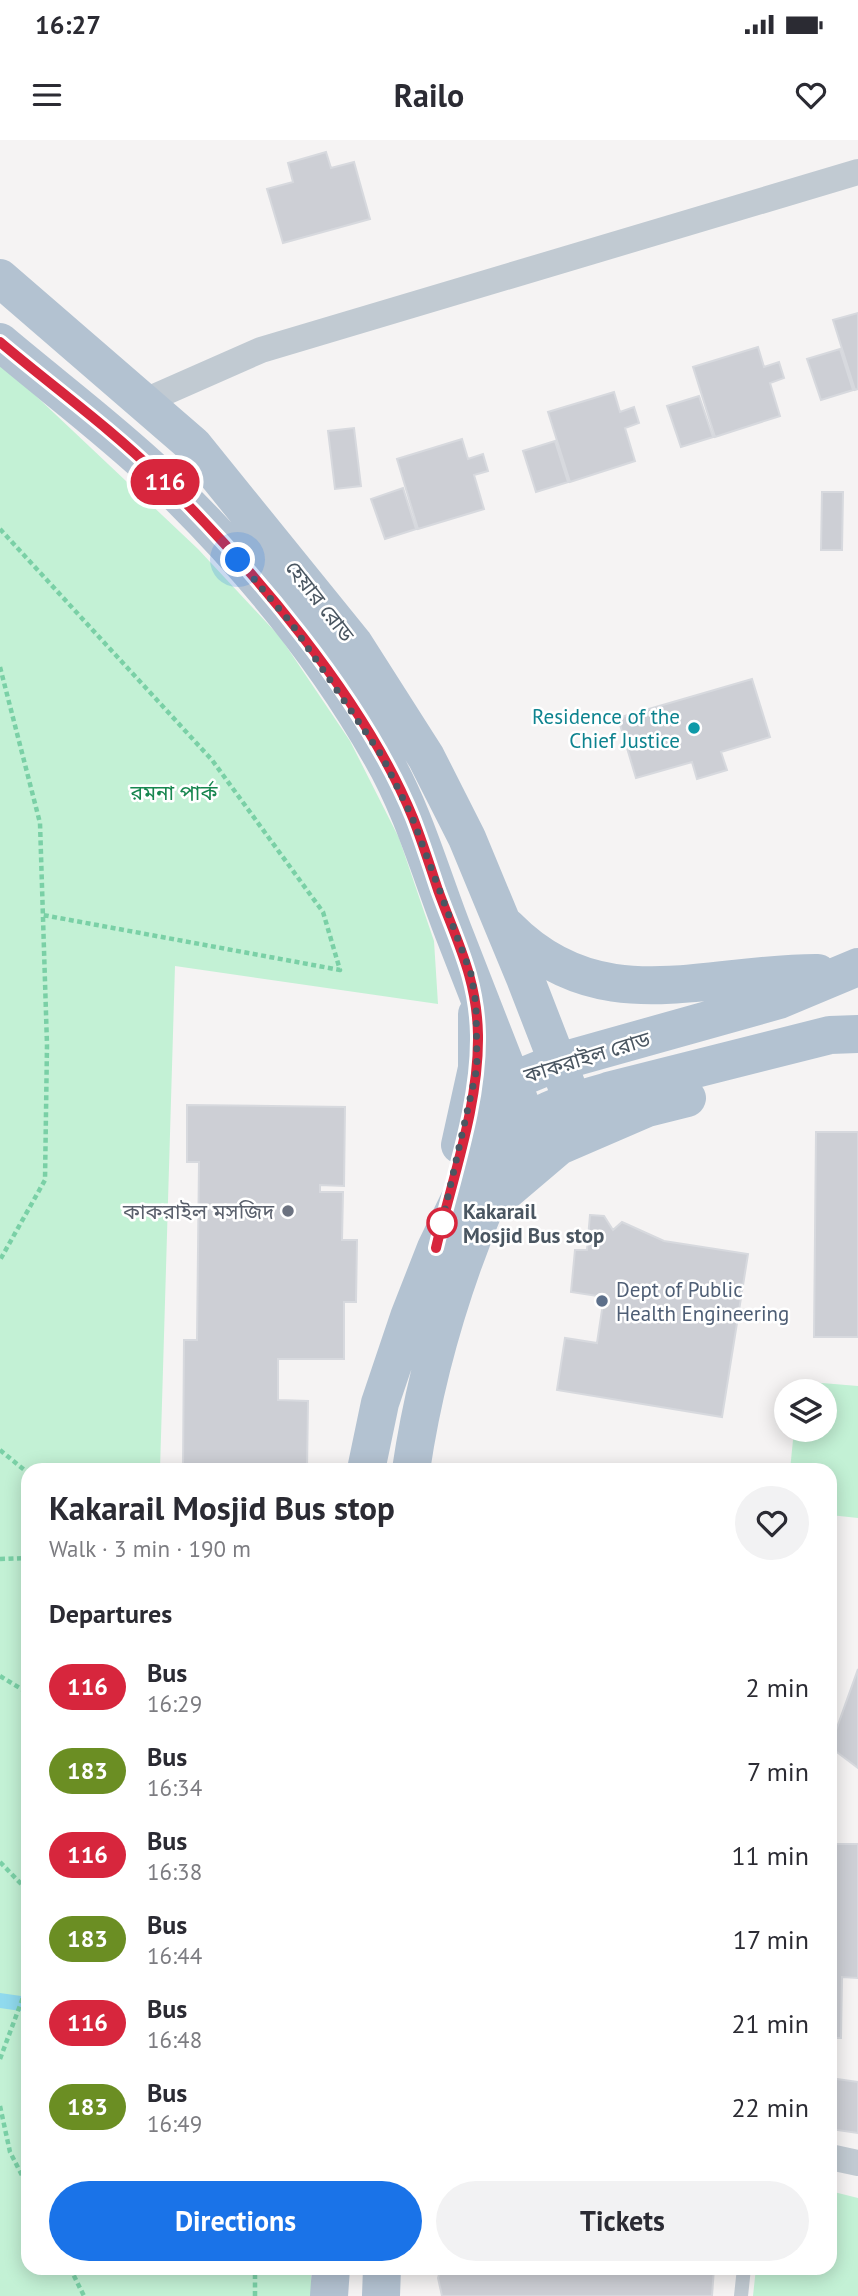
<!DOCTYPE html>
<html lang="en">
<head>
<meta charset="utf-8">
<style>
	:root { --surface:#fff; --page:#f2f2f3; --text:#2b2b33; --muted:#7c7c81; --accent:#1a73e8 }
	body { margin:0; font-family:"PT Sans","Noto Sans Bengali",sans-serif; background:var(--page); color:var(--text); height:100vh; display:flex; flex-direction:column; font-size:26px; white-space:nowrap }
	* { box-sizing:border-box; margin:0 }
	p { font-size:23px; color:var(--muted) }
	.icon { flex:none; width:38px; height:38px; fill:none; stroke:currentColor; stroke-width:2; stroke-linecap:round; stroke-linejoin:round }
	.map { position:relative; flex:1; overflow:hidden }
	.drawer { position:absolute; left:21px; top:1323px; width:816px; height:812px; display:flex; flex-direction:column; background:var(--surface); border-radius:21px; box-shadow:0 4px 18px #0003 }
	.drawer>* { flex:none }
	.badge { padding:0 14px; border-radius:23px; font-size:24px; line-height:46px }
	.fabs { position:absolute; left:774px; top:1239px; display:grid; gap:14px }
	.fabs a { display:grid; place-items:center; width:63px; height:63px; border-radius:50%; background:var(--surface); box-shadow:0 4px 18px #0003; font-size:35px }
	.you { position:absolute; width:35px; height:35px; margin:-18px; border:5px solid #fff; border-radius:50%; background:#1a73e8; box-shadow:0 0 0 10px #1a73e833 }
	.map>.badge { position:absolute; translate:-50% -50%; box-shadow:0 0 0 4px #fff }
	h2 { padding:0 28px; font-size:26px; line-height:63px }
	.round { display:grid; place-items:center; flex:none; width:74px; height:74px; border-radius:37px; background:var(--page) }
	.head { display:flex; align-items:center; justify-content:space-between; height:119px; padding:0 28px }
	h1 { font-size:33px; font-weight:700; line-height:52px }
	.action { display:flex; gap:14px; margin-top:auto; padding:14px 28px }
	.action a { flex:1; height:80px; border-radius:42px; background:var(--accent); color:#fff; font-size:28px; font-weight:700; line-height:80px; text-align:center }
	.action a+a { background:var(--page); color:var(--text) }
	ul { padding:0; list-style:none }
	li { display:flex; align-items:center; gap:21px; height:84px; padding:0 28px }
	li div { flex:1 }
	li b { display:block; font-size:26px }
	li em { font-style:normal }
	li .badge { min-width:77px; font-weight:700; text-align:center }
	.status { display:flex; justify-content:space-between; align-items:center; height:49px; padding:0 35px; background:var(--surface); direction:ltr }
	.status svg { height:19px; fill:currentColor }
	header { display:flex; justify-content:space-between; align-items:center; height:91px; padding:0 28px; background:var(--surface); font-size:32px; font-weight:700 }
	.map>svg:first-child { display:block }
</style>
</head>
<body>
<div class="status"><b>16:27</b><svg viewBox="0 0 49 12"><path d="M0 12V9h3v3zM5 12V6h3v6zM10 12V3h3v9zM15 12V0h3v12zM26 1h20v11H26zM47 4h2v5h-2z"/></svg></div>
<header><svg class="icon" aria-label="menu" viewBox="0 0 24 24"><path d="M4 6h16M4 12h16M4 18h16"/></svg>Railo<svg class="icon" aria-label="heart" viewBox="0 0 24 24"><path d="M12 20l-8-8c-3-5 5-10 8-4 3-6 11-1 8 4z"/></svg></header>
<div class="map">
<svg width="858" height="2156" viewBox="0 0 858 2156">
	<rect width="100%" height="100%" fill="#f5f3f3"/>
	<path fill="#c3f1d5" d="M0,222L198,409L280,497L350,601L399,698L434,801L438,864L175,826L160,1330H28V2128H311V2156H0Z
		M798,1241L858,1246V1378L830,1375V1330H790L794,1290H824V1251H797Z
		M830,2051L858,2058V2156H753L756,2128H830Z"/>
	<path fill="#90daee" d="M0,1853L28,1857V1872L0,1868Z"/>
	<path fill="#cdcfd5" stroke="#d7d9de" stroke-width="2" d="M326,12L331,28L354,22L370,79L283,103L267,49L293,42L288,23Z
		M858,173V249L855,250L833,180Z
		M758,207L764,227L779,222L784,238L770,243L780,276L715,297L693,227Z
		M840,209L853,250L821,260L807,219Z
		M614,252L620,272L634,267L639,283L625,288L635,321L570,342L548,272Z
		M699,256L713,297L681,307L667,266Z
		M354,288L361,346L335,349L328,291Z
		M462,299L468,319L483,314L488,331L474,335L484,369L418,389L397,319Z
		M555,301L568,342L536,352L523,311Z
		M403,348L416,389L385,399L371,359Z
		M822,352H843L842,410H821Z
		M752,539L770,597L721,612L727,630L697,639L692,622L636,638L618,578Z
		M187,965L345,967L344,1046L320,1045V1052H343L342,1100H357L356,1162H344V1219H278V1260L308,1261L307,1330H183L184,1200H197L199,1022H187Z
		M816,992H858V1197H814Z
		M590,1075L604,1076L613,1090L622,1082L664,1101L748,1114L722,1277L557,1250L565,1198L597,1203L604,1157L571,1152L575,1110H587Z
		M858,1529V1628L830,1607Z
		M830,1704H858V1838L842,1837L841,1898H830Z
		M830,1938L858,1942V1993L830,1989Z
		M441,2128H714L712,2156H442L438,2138Z"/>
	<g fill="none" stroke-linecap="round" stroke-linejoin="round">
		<path stroke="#7ad0a6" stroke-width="4.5" stroke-dasharray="5 3.5" stroke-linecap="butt" d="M0,389L212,620L323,772L340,830L43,775
			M0,527L40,683L47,905L45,1040L0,1120
			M0,1310L28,1333
			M0,1419L28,1418
			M0,1536L28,1553
			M0,1722L28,1751
			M0,1919L28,1844
			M0,1966L10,2012L28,2047
			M70,2128L84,2156
			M255,2156V2128"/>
		<path stroke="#c1cad2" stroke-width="14" d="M741,2156L744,2128"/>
		<path stroke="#c1cad2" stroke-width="26" d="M143,262L261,210L858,32
			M830,2017L858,2023"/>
		<path stroke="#b3c2d1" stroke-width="38" d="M0,138L193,305L354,504L426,617L467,698L525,838L573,962
			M0,202C52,246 108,288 158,335C243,417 323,512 381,615C414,672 431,735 455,796C479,858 504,920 528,983
			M507,787C600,882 704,832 818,833
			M460,1005L477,928V874
			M493,1062L559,1006L647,968L687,958
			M366,1330L380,1263L409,1177L436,1108L465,1048L496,967L512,941L558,922L779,860L858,827
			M411,1330C426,1228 457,1128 499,1034C507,1018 514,994 528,983C549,966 583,959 608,951L830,895L858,894
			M329,2156L331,2128
			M381,2156L382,2128"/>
	</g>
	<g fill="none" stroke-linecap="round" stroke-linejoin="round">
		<g stroke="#fff" stroke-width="16">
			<path id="line" d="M0,202C52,246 109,287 158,335C250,425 364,558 413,678C422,701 430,726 438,750C457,802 477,838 478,895C479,966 452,1039 436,1108"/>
		</g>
		<use href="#line" stroke="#d7263d" stroke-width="10"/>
		<path stroke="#4a5661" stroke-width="7" stroke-dasharray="0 12.6" d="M238,420L291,483L382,616L412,677L471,834L476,864L477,928L442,1083"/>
	</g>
	<circle fill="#0f9aa8" stroke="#fff" stroke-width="2.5" cx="694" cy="588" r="7"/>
	<circle fill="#6b7280" stroke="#fff" stroke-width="2.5" cx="288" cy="1071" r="7"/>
	<circle fill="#fff" stroke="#d7263d" stroke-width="3.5" cx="442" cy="1083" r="14"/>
	<circle fill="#5c6f8a" stroke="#fff" stroke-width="2.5" cx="602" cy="1161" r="7"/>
	<g text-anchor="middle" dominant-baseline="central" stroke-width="5" stroke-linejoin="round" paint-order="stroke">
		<g font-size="21" fill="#4a5661" stroke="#fff">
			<text transform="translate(320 461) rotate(52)">হেয়ার রোড</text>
			<text transform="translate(587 917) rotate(-17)">কাকরাইল রোড</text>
		</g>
		<g font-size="21" fill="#0d838f" stroke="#fff" text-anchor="end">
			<text x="680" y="576">Residence of the<tspan x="680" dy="24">Chief Justice</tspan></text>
		</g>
		<g font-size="21" fill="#17864f" stroke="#fff">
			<text x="174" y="652">রমনা পার্ক</text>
		</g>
		<g font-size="21" fill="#5b616d" stroke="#fff" text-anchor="end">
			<text x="274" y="1071">কাকরাইল মসজিদ</text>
		</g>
		<g font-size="21" font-weight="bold" fill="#4a5661" stroke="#fff" text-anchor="start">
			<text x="463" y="1071">Kakarail<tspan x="463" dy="24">Mosjid Bus stop</tspan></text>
		</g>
		<g font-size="21" fill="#4e5e75" stroke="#fff" text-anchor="start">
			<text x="616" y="1149">Dept of Public<tspan x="616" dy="24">Health Engineering</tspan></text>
		</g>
	</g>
</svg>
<div class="fabs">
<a><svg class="icon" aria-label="layers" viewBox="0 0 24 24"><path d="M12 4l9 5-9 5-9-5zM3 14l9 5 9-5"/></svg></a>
</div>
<div class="you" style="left:238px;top:420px"></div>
<b class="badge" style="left:165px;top:342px;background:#d7263d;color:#fff">116</b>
<section class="drawer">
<div class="head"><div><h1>Kakarail Mosjid Bus stop</h1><p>Walk · 3 min · 190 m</p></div><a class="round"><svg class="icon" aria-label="heart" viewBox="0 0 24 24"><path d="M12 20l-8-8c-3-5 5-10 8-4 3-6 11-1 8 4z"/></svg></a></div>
<h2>Departures</h2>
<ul>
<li><span class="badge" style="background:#d7263d;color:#fff">116</span><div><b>Bus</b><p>16:29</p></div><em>2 min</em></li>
<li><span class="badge" style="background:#6b8e23;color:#fff">183</span><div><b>Bus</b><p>16:34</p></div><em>7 min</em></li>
<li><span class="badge" style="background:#d7263d;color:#fff">116</span><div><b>Bus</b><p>16:38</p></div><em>11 min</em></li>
<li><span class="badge" style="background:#6b8e23;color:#fff">183</span><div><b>Bus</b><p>16:44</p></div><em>17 min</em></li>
<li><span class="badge" style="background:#d7263d;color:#fff">116</span><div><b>Bus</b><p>16:48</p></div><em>21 min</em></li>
<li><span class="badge" style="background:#6b8e23;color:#fff">183</span><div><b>Bus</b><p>16:49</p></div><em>22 min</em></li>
</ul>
<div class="action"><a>Directions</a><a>Tickets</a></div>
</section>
</div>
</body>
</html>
